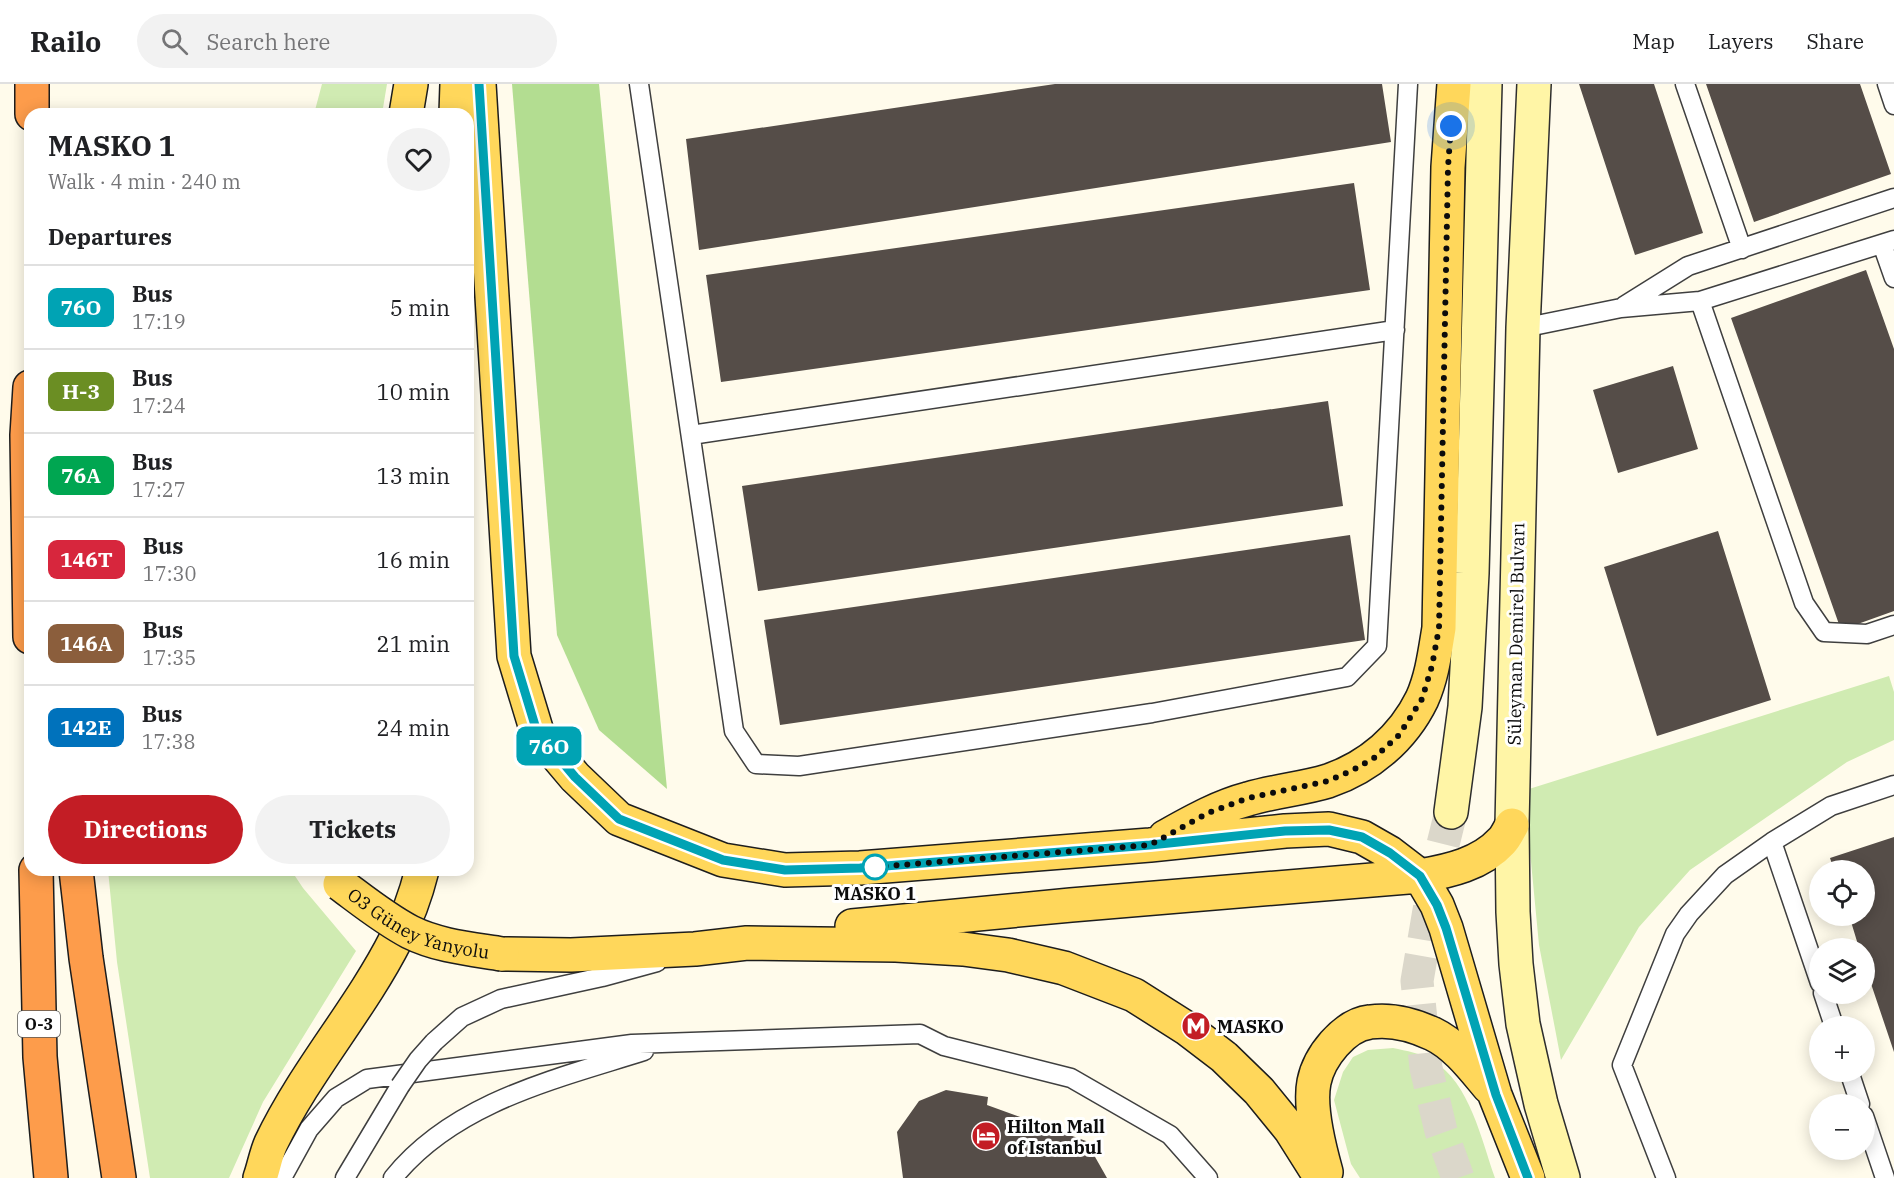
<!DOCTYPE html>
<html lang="en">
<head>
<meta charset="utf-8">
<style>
	:root { --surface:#fff; --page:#f2f2f2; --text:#202124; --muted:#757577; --line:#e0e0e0; --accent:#c31d25 }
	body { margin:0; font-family:"IBM Plex Serif",serif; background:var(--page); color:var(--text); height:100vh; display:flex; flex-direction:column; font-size:22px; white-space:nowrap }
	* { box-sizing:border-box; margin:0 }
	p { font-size:20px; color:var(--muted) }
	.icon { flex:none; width:33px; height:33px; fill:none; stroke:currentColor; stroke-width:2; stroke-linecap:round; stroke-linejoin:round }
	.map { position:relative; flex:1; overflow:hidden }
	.details { position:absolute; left:24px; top:24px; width:450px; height:768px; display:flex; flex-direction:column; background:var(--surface); border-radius:18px; box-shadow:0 3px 15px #0003 }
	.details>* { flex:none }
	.badge { padding:0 12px; border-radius:9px; font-size:21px; line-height:39px }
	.controls { position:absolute; left:1809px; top:776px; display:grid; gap:12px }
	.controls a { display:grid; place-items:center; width:66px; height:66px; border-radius:50%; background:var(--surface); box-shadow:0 3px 15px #0003; font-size:30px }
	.you { position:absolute; width:30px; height:30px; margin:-15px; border:4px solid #fff; border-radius:50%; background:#1a73e8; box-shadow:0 0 0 9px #1a73e833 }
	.map>.badge { position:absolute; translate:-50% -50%; box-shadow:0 0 0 3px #fff }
	h2 { padding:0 24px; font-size:22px; line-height:54px }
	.round { display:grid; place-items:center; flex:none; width:63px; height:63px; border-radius:32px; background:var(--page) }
	.overview { display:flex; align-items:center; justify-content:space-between; height:102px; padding:0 24px }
	h1 { font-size:28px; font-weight:700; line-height:45px }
	.button { display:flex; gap:12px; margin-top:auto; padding:12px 24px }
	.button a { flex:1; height:69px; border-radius:36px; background:var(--accent); color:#fff; font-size:24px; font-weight:700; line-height:69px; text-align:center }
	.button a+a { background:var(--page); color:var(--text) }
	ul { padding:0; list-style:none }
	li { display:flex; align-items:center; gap:18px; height:84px; padding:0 24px; border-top:2px solid var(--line) }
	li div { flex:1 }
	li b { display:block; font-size:22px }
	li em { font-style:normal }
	li .badge { min-width:66px; font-weight:700; text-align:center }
	header { display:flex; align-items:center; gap:36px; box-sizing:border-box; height:84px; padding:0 30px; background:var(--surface); border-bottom:2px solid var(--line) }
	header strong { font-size:28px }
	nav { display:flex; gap:33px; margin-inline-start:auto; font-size:21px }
	.search { width:420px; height:54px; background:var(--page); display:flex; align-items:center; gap:15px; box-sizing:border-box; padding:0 21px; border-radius:33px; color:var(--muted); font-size:22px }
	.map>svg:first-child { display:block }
</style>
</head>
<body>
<header>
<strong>Railo</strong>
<div class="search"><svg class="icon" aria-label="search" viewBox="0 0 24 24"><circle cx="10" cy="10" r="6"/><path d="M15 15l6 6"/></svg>Search here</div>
<nav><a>Map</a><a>Layers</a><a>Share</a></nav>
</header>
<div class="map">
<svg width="1894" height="1094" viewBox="0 0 1894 1094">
	<rect width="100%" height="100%" fill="#fffbeb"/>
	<path fill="#d0ebb2" d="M322,0H387L382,30H314Z
		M1889,592L1894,608V656L1847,678L1690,786L1639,843L1561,976L1539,861L1529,757V705Z
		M108,786H291L303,804L356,867L263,1018L229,1094H150L117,878Z
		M1393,964C1406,967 1422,969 1433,977C1470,999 1481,1055 1495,1094H1360L1351,1080L1334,1016L1343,988L1353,973L1368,966Z"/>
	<path fill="#b3dd91" d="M512,0H599L667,705L599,646L557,551Z"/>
	<path fill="#554d48" d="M1055,0H1382L1391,58L699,166L686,55Z
		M1579,0H1654L1703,149L1635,171Z
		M1706,0H1860L1891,90L1754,138Z
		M1354,99L1370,206L721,298L706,191Z
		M1866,186L1894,265V527L1841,546L1731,234Z
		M1673,282L1698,365L1618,389L1593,306Z
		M1328,317L1343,422L758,507L742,402Z
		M1718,447L1771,616L1657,652L1604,483Z
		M1350,451L1365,556L780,641L764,536Z
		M1894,753V968L1864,879V864H1859L1849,831H1864V786H1834L1830,774Z
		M946,1006L988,1013L987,1021L1086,1057L1107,1094H903L897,1048L919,1017Z"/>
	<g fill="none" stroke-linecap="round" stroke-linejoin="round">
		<path stroke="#dbd7ca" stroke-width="33" stroke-dasharray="33 16" stroke-linecap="butt" d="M1451,728L1434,797L1417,897L1426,984L1441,1047L1458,1094"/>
		<g stroke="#3f3f3f" stroke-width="21">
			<path id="service" d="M639,0L734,647L756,680L799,682L1152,629L1347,593L1377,562L1408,0
				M1685,0L1742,165
				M1887,0L1894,21
				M1882,160L1894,194
				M1700,217L1804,519L1824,548L1867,550L1894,541
				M1624,222L1688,182L1894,114
				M1523,244L1621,224L1700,217L1894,156
				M691,351L1395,246
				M1820,899L1772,758L1831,722L1894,701
				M1823,909L1834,942
				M434,958L462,933L501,915L602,893L657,878
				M1849,987L1860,1020
				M1864,1032L1885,1094
				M282,1094L309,1045L336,1014L367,995L632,960L920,950L944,962L1071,994L1170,1051L1208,1094
				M345,1094L400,1002
				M393,1094C454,1018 556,995 644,967
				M1666,1094L1622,981L1675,850L1689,830L1725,791L1772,758"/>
		</g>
		<g stroke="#2e2e2e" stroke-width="36">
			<path id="secondary" d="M1534,0L1523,244L1512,741L1513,828L1516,880L1523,940L1541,1020L1563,1094
				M1451,728L1465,623L1472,489L1485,0"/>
		</g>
		<g stroke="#1d1d1d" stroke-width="36">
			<path id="primary" d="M479,0L514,572L537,648L575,693L619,735L723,776L785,786L860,784L1150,761L1285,747L1329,745L1362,753L1390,769L1420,792L1437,821L1446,844L1495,1011L1528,1094
				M406,30L411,0
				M456,30L457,0
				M1165,753C1192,738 1218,723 1248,715C1274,707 1302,705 1328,697C1369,683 1403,654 1422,615C1432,593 1435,568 1439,544L1448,83L1454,0
				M852,842L1071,821L1420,792C1449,787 1481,780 1502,757C1506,753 1509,746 1512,741
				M502,870L571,871L695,865L747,859L896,861L963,865L1008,871L1064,884L1134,911L1186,944L1224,973L1259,1007L1290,1045L1321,1094
				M1326,1088C1319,1063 1309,1023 1314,998C1319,973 1344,941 1370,938C1391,935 1414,941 1433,950C1456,961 1473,984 1489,1003
				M260,1094C264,1083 266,1070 271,1059C306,986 360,926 396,855C408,833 416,810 422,786"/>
		</g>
		<g stroke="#1d1d1d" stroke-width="36">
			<path id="motorway" d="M32,0V30
				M30,303L27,351L30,553
				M36,786L40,973L51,1094
				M76,786L86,874L119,1094"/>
		</g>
		<use href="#service" stroke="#fff" stroke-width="18"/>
		<use href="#secondary" stroke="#fff5a6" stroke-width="33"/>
		<use href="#primary" stroke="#ffd75b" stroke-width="33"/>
		<use href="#motorway" stroke="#fd9c4b" stroke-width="33"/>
		<g stroke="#3f3f3f" stroke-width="21" stroke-linecap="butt">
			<path id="service-bridge" d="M400,1002L418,976L434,958"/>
		</g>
		<g stroke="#1d1d1d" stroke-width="36" stroke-linecap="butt">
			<g id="primary-bridge">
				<path id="s1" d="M340,800C363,817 385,835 410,848C438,862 471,865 502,870"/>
			</g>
		</g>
		<use href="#service-bridge" stroke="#fff" stroke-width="18"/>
		<use href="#primary-bridge" stroke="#ffd75b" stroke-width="33"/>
	</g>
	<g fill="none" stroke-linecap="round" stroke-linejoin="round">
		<g stroke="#fff" stroke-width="14">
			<path id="line" d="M479,0L514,572L537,648L575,693L619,735L723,776L785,786L860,784L1150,761L1285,747L1329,746L1362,753L1390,769L1420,792L1437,821L1446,844L1496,1011L1528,1094"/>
		</g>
		<use href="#line" stroke="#00a3b4" stroke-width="9"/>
		<path stroke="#0c0c0c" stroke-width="6" stroke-dasharray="0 10.8" d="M875,783L1150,761L1208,729L1248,714L1328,697L1353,686L1374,674L1399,651L1422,615L1432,582L1439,544L1448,83L1451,42"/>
	</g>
	<defs>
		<g id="metro-disc" transform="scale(1.5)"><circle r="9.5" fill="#c31d25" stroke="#fff"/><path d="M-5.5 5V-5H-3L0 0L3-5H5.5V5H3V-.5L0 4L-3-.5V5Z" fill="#fff"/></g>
		<g id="hotel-disc" transform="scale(1.5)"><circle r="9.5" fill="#c31d25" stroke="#fff"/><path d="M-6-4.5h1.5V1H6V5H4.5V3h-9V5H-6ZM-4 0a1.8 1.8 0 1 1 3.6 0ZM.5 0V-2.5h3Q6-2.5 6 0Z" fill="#fff"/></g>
	</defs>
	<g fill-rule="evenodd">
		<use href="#metro-disc" x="1196" y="942"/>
		<use href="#hotel-disc" x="986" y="1052"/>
	</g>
	<circle fill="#fff" stroke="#00a3b4" stroke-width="3" cx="875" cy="783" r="12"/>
	<g text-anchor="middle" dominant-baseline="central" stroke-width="6" stroke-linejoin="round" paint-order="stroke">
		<rect fill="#fff" stroke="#555" stroke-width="1.5" x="18" y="927" width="42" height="26" rx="4.5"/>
		<g font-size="16" font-weight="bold" fill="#0c0c0c">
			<text x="39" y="940">O-3</text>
		</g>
		<g font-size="18" fill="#0c0c0c" stroke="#fff">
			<text transform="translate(1516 550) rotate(-89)">Süleyman Demirel Bulvarı</text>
			<text stroke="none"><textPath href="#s1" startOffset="90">O3 Güney Yanyolu</textPath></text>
		</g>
		<g font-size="18" font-weight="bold" fill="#0c0c0c" stroke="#fff">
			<text x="875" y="809">MASKO 1</text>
		</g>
		<g font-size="18" font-weight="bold" fill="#0c0c0c" stroke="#fff" text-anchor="start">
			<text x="1217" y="942">MASKO</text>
			<text x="1007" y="1042">Hilton Mall<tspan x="1007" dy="21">of Istanbul</tspan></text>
		</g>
	</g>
</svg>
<div class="controls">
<a><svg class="icon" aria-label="locate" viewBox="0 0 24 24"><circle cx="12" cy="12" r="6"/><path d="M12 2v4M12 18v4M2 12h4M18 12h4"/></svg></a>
<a><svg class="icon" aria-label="layers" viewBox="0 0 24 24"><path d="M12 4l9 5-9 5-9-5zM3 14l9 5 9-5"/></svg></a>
<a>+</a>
<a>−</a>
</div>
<div class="you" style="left:1451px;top:42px"></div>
<b class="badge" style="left:549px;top:662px;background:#00a3b4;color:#fff">76O</b>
<section class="details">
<div class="overview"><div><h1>MASKO 1</h1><p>Walk · 4 min · 240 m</p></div><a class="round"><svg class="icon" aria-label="heart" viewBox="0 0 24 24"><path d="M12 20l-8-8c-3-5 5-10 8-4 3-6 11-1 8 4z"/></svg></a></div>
<h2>Departures</h2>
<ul>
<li><span class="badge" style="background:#00a3b4;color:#fff">76O</span><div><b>Bus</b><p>17:19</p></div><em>5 min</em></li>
<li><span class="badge" style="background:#6b8e23;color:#fff">H-3</span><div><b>Bus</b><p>17:24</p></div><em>10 min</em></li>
<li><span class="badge" style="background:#00a651;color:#fff">76A</span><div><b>Bus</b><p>17:27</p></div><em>13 min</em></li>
<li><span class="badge" style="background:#d7263d;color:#fff">146T</span><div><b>Bus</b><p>17:30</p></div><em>16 min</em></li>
<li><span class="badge" style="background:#8b5e3c;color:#fff">146A</span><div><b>Bus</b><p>17:35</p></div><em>21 min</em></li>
<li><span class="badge" style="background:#0072bc;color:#fff">142E</span><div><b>Bus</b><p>17:38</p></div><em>24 min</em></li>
</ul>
<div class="button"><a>Directions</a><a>Tickets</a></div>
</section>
</div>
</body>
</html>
